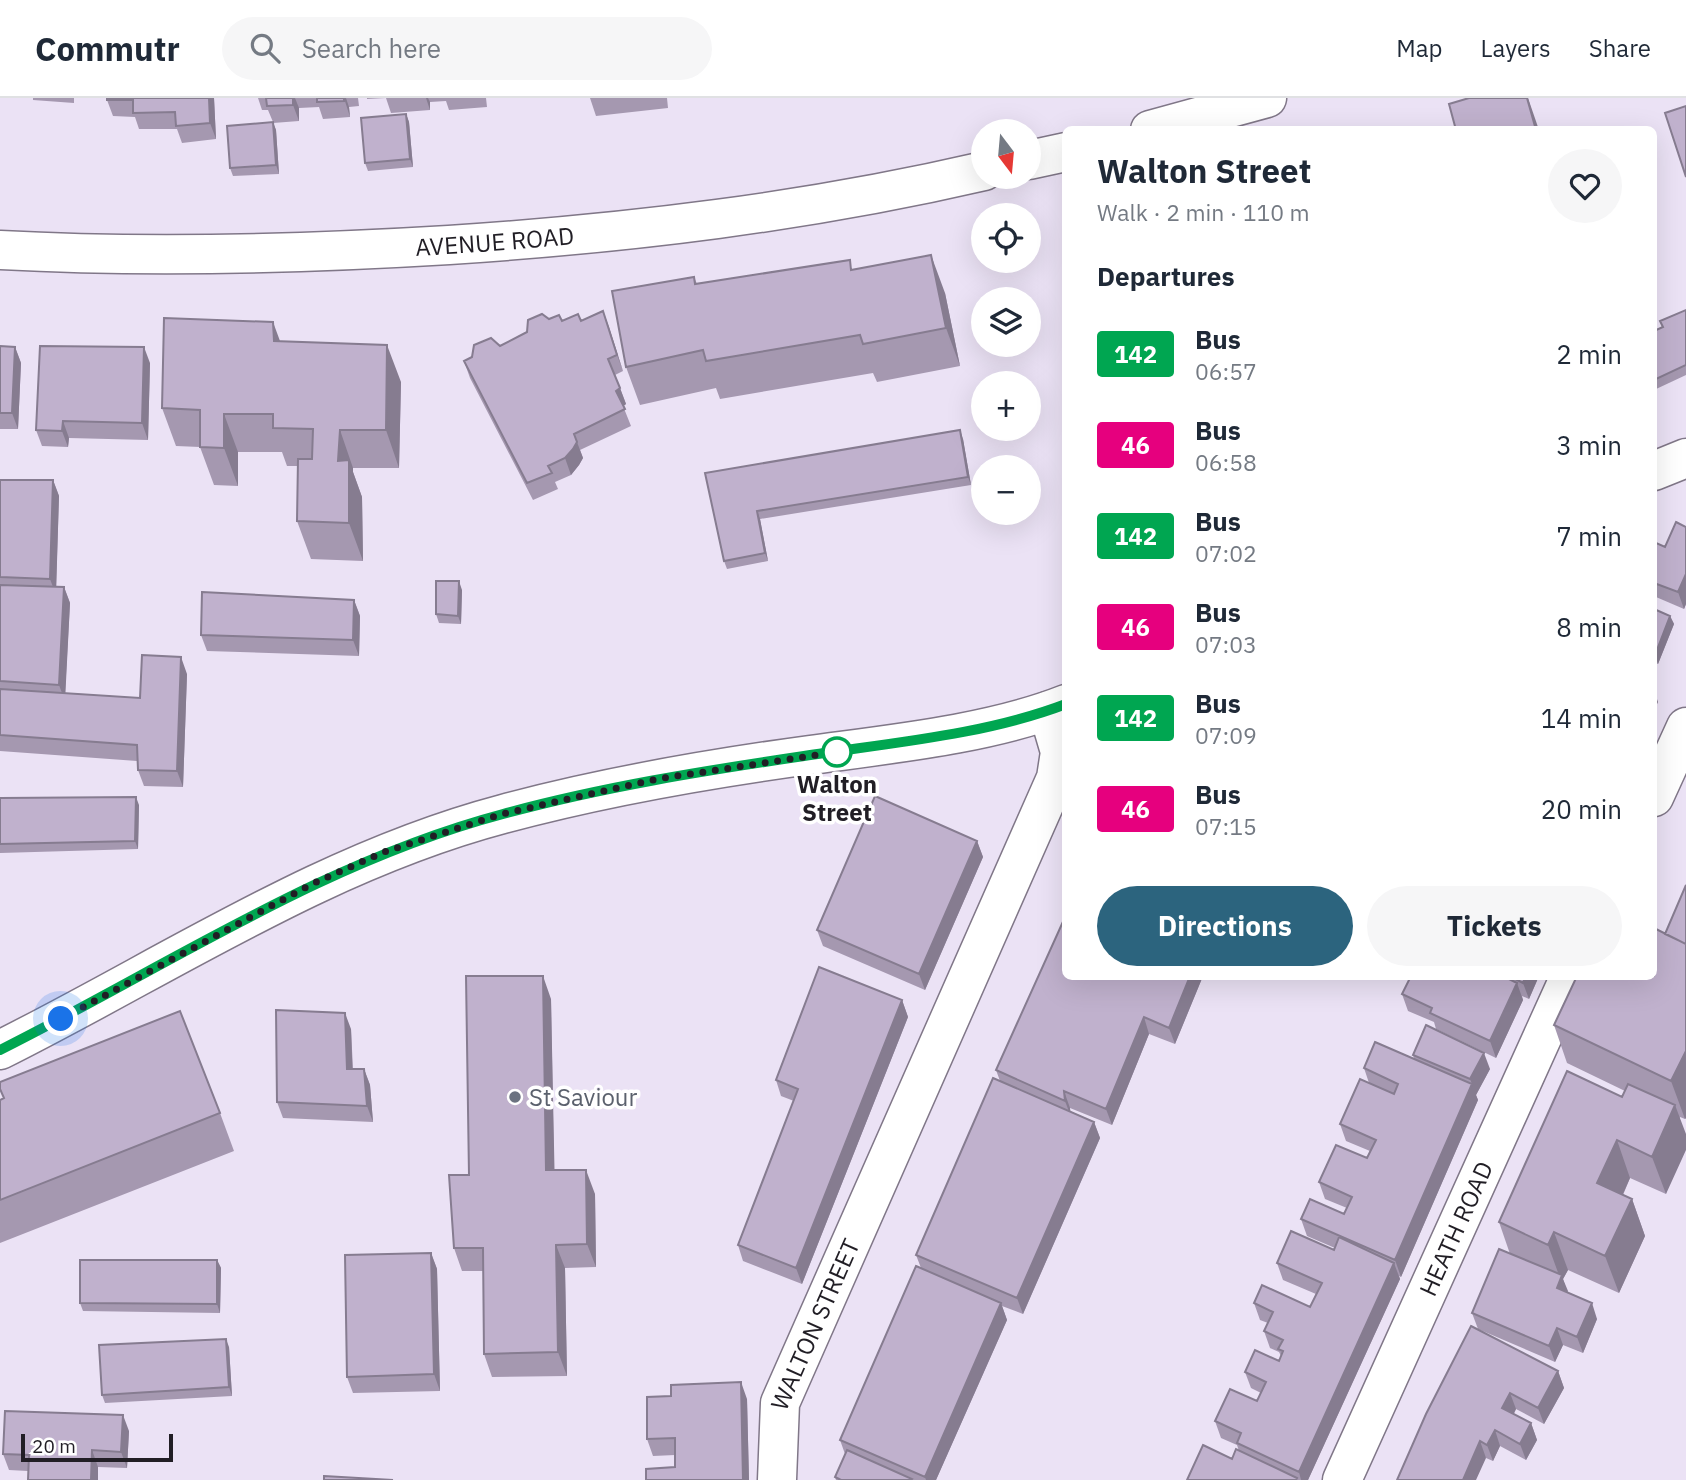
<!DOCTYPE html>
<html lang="en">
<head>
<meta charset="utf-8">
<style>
	:root { --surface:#fff; --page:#f6f6f7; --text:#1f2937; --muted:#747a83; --line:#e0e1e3; --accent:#2c647e }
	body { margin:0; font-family:"IBM Plex Sans",sans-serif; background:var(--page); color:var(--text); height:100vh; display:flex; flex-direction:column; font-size:26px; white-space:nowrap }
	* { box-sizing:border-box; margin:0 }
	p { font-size:23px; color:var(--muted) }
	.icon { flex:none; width:38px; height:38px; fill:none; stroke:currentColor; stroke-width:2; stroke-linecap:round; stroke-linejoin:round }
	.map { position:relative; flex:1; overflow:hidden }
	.drawer { position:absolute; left:1062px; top:28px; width:595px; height:854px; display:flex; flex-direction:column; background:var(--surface); border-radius:10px; box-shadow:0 7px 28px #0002 }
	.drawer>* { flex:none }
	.badge { padding:0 14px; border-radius:5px; font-size:24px; line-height:46px }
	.needle { width:46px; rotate:164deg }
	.controls { position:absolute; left:971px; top:21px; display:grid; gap:14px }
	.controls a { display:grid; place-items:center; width:70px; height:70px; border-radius:50%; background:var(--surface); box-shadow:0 7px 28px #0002; font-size:35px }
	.scale { position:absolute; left:21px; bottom:18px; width:152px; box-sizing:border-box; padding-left:7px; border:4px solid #211e25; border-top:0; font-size:19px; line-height:24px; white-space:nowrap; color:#211e25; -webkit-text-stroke:5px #fff; paint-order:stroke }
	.you { position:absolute; width:35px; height:35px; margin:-18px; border:5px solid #fff; border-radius:50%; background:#1a73e8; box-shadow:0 0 0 10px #1a73e833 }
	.map>.badge { position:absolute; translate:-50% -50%; box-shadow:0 0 0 4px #fff }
	h2 { padding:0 35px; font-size:26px; line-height:63px }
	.round { display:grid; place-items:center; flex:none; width:74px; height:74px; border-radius:37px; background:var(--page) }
	.headline { display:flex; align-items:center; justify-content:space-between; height:119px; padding:0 35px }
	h1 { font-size:33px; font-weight:700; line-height:52px }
	.cta { display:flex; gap:14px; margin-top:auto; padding:14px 35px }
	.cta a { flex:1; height:80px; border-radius:42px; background:var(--accent); color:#fff; font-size:28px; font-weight:700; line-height:80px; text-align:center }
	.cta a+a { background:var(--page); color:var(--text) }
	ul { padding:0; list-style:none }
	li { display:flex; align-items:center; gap:21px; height:91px; padding:0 35px }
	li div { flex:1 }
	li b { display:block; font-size:26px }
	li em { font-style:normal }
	li .badge { min-width:77px; font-weight:700; text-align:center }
	header { display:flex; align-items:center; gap:42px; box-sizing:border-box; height:98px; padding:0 35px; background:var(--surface); border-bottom:2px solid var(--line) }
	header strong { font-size:33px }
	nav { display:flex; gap:38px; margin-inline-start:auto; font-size:24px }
	.search { width:490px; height:63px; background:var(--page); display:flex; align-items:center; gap:18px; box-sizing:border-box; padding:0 24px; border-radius:38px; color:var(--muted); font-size:26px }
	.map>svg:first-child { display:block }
</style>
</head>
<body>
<header>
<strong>Commutr</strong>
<div class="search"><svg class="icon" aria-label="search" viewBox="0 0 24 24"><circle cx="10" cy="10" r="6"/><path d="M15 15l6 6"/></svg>Search here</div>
<nav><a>Map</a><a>Layers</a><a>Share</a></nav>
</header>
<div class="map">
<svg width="1686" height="1382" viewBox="0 0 1686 1382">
	<rect width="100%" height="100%" fill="#ebe2f5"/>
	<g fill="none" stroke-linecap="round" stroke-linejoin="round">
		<g stroke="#807788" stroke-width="41">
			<g id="minor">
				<path d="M1150,32L1267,0"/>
				<path d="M1029,62L1066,54"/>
				<path id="s1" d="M0,152C149,160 300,156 449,147C630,135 807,114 984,73"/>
				<path d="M1654,699L1686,629"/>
				<path id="s2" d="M777,1382L780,1305L1056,680L1060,654L1048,613"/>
				<path id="s3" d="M1342,1382L1570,878"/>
			</g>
		</g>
		<g stroke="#807788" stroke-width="41">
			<path id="tertiary" d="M1654,373L1686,360
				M0,952C166,869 322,764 503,716C603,689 707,671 810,657C891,646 990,636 1066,606"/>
		</g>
		<use href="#minor" stroke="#fff" stroke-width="38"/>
		<use href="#tertiary" stroke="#fff" stroke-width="38"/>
	</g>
	<path fill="#a598b0" d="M33,0H74V5L33,2Z
		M107,0H214L216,41L182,45L177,31H139L135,19L113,18L107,2Z
		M258,0H358L359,8L349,9L350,19L323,21L319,9L299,10V23L273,25L276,32L279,76L233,78L230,70L273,24L268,12H262Z
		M367,0H486L487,9L449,12L446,3L430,4V12L391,15L386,0L367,1Z
		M590,0H667L668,10L596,18Z
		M406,16L409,24L413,69L368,73L365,65Z
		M853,171L945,195L960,268L877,284L873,275L720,301L716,290L640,307L626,269L694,179L697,186Z
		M1686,212V277L1654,292V233L1663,229L1660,223Z
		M603,213L623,273L615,277L626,306L623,308L631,328L580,352L583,360L579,367L571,377L555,384L558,391L533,402L470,280L464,263L562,223H581Z
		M280,243L401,284L399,370H353V374L362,399L363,463L311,461L297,423L298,368H287L282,354H238V388L214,387L200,349L176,348L162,310Z
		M0,248L15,249L21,265L18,331H0Z
		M150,265L148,342L69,340L68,349L42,348L36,332Z
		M963,341L971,387L760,421L768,463L727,471L724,463L705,375Z
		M0,382H53L59,398L56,489H64L70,505L65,595L140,600L187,576L183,689L144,688L138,672L137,663L0,653Z
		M1686,429V506L1684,511L1656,499L1654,504V444L1665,449Z
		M462,492L461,526L439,525L436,516Z
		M354,502L360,518L359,558L207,553L201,537Z
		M1654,511L1670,518L1674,526L1658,566L1654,564Z
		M0,700L139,707L138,751L0,755Z
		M977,743L983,759L925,892L823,848L817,832Z
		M1686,787V1020L1685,1021L1680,1019L1666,1096L1630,1080L1623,1097L1632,1101L1645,1138L1619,1195L1568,1172L1563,1181L1567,1194L1597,1221L1583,1255L1563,1247L1555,1264L1478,1231L1472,1215L1510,1156L1499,1124L1622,999L1625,993L1567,965L1554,927L1665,836Z
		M1203,878L1175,946L1149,936L1112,1027L1070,1010V1013L1094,1024L1100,1040L1023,1216L1002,1208L1007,1222L936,1382H836L835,1379L845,1356L840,1342L921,1170L916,1157L1000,983L996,972Z
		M1411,878H1539L1529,901L1522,898L1523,902L1496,960L1436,931L1434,924L1408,913L1402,896Z
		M551,901L554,1072L595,1096L596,1169L565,1170L567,1278L492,1279L484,1256L483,1173H462L454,1150L469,1077Z
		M902,902L908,919L802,1186L743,1163L738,1147L794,1003L781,998L776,982Z
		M351,931L353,971H364L370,987L373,1024L283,1020L277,1004Z
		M1413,957L1490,971L1476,997L1478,1002L1401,1179L1399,1178L1400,1181L1308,1382H1187L1232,1361L1239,1353L1237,1347L1221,1340L1215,1323L1257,1303L1261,1295L1251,1290L1245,1274L1279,1263L1281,1258L1279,1254L1270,1250L1264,1233L1268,1225L1260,1222L1254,1205L1310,1209L1316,1196L1283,1182L1277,1165L1334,1152L1335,1150L1307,1138L1301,1121L1344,1116L1347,1110L1325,1101L1319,1084L1367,1060L1370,1053L1346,1043L1340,1026L1369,985L1364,970L1414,961Z
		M0,1002L220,1015L234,1053L0,1145Z
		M431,1155L437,1171L440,1293L353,1295L347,1279Z
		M217,1162L221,1170L220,1215L83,1213L80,1205Z
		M229,1249L232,1298L105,1305L102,1297Z
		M1558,1273L1564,1290L1544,1326L1516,1311L1514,1316L1531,1325L1537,1342L1526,1362L1500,1348L1493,1363L1486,1360L1426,1316Z
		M747,1301L749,1382H646L675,1369V1357L653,1358L647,1341Z
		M129,1333L127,1370L98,1369L28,1373L9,1372L3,1356Z"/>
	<path fill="#867c90" d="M209,0H214L216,41L210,25Z
		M293,0H295L299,10V23L293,7Z
		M344,0H346L349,9L350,19Z
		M426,0H428L430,4V12Z
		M1527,0H1528L1539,32H1536Z
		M406,16L409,24L413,69L410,61Z
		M273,24L276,32L279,76L276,67Z
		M931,157L945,195L960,268L946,230Z
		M603,213L609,229L623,273L617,257Z
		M273,224L287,262L274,243Z
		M387,247L401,284L399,370L386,332Z
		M15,249L21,265L18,331L12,315Z
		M144,249L150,265L148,342L142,325Z
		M620,290L626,306L622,309L616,293Z
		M224,316L238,354V388L224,350Z
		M63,323L69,340L68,349L62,333Z
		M340,332L353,370V374L362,399L363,463L349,425L338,363Z
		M960,332L963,341L971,387L968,379Z
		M577,344L583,360L579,367L571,377L565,360Z
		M53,382L59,398L56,497L50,481Z
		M757,413L760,421L768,463L765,455Z
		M1686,476V506L1684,511L1678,494Z
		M459,483L462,492L461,526L458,518Z
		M64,489L70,505L65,603L59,587Z
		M354,502L360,518L359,558L353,542Z
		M1670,518L1674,526L1658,566L1655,557Z
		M181,559L187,576L183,689L177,673Z
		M1654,592L1658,604L1654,613Z
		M136,699L139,707L138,751L135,743Z
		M977,743L983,759L925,892L919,876Z
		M543,878L551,901L555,1096L546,1072Z
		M1190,878H1203L1175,946L1169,930Z
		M1526,878H1539L1529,901L1523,885Z
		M1517,885L1523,902L1496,960L1490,943Z
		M902,902L908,919L802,1186L796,1170Z
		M345,915L351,931L353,988L347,971Z
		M1144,919L1149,936L1112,1027L1106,1011Z
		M1686,953V1020L1685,1021L1671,983Z
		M1484,955L1490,971L1476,997L1478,1002L1401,1179L1395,1162L1472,986L1470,981Z
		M364,971L370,987L373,1024L367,1008Z
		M1064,993L1070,1010L1071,1019L1065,1003Z
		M1675,1007L1686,1036V1052L1666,1096L1652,1059Z
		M1094,1024L1100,1040L1023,1216L1017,1200Z
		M1617,1042L1630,1080L1611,1123L1597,1085Z
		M586,1072L595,1096L596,1169L587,1146Z
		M1632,1101L1645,1138L1619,1195L1605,1158Z
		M1554,1134L1568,1172L1563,1181L1568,1193L1563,1206L1557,1190L1560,1180L1548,1147Z
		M556,1147L565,1170L567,1278L558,1254Z
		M431,1155L437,1171L440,1293L434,1276Z
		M217,1162L221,1170L220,1215L217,1206Z
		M1394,1165L1400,1181L1308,1382H1301L1299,1374Z
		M1001,1205L1007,1222L936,1382H926L925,1379Z
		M1592,1205L1597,1221L1583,1255L1577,1239Z
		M1557,1230L1563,1247L1555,1264L1549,1248Z
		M226,1241L229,1249L232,1298L229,1289Z
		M1558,1273L1564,1290L1544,1326L1538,1310Z
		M741,1284L747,1301L749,1382H743Z
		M1510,1295L1516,1311L1508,1326L1502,1310Z
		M123,1317L129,1333L127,1370L121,1354Z
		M1531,1325L1537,1342L1526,1362L1520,1346Z
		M1495,1332L1500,1348L1493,1363L1487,1347Z
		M1480,1343L1486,1360L1476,1382H1463Z
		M92,1352L98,1369V1382H91Z"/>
	<path fill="#c0b1cd" stroke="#867c90" stroke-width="2" d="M107,0H209L210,25L176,28L175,14L133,15V2H107Z
		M266,0H293V7L267,8Z
		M317,0H344V3L317,4Z
		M1469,0H1527L1536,32H1456L1449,6Z
		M1686,8V79L1665,15Z
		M406,16L410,61L365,65L361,20Z
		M273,24L276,67L230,70L227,28Z
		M931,157L946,230L863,246L860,237L706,263L703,252L626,269L612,193L694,179L695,186L850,162L851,172Z
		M1686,212V267L1654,282V233L1663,229L1660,223Z
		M603,213L617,257L608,261L620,290L616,293L625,311L574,336L577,344L573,351L565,360L548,368L552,375L527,385L464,263L472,259L474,247L491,240L500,248L527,234L528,222L542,216L549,221L559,217L562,223L578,216L581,223Z
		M164,220L273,224L274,243L387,247L386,332H340L338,363L349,362V425L297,423L298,361H312L313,331L273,330V316H224V350L200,349V312L162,310Z
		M0,248L15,249L12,315H0Z
		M40,248L144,249L142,325L63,323L62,333L36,332Z
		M960,332L968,379L757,413L765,455L724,463L705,375Z
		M0,382H53L50,481L0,479Z
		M1676,424L1686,429V476L1678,494L1654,485V444L1665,449Z
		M436,483H459L458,518L436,516Z
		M0,487L64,489L59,587L0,583Z
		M202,494L354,502L353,542L201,537Z
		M1654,511L1670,518L1655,557H1654Z
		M142,557L181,559L177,673L138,672L137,647L0,637V591L140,600Z
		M875,698L977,743L919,876L817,832Z
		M136,699L135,743L0,746V700Z
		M1686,787V846L1665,836Z
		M1066,817V878H1190L1169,930L1144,919L1106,1011L1064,993L1065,1003L996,972Z
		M1654,830L1686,846V953L1671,983L1554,927L1577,878H1654Z
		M819,869L902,902L796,1170L738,1147L798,991L776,982Z
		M466,878H543L546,1072H586L587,1146L556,1147L558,1254L484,1256L483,1150H454L449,1077H469Z
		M1411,878H1503L1517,885L1490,943L1430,915L1432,910L1402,896Z
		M1510,878H1526L1523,885Z
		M276,912L345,915L347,971H364L367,1008L277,1004Z
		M180,913L220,1015L0,1102V1002L4,1000L0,991V984Z
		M1426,927L1484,955L1470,981L1413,957Z
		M1375,944L1472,986L1395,1162L1301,1121L1310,1101L1344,1116L1352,1099L1319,1084L1336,1047L1367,1060L1376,1042L1340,1026L1360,981L1394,996L1398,986L1364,970Z
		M1567,973L1622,999L1628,986L1675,1007L1652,1059L1617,1042L1597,1085L1632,1101L1605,1158L1554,1134L1548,1147L1499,1124Z
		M993,980L1094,1024L1017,1200L916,1157Z
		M1291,1133L1334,1152L1339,1139L1394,1165L1299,1374L1237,1345L1241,1335L1215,1323L1230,1291L1257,1303L1266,1284L1245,1274L1255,1252L1279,1263L1283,1253L1278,1251L1283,1242L1264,1233L1273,1214L1254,1205L1262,1187L1310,1209L1322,1185L1277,1165Z
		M1499,1151L1562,1177L1557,1190L1592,1205L1577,1239L1557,1230L1549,1248L1472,1215Z
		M431,1155L434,1276L347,1279L345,1157Z
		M80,1162H217V1206L80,1205Z
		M916,1168L1001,1205L925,1379L840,1342Z
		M1471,1228L1558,1273L1538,1310L1510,1295L1502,1310L1531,1325L1520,1346L1495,1332L1487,1347L1480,1343L1463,1382H1397L1426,1316Z
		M226,1241L229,1289L102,1297L99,1247Z
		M741,1284L743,1382H646V1371L675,1369V1340L647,1341V1299L671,1298V1287Z
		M5,1313L123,1317L121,1354L92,1352L91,1382H28L29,1357L3,1356Z
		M1203,1347L1232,1361L1236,1351L1297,1380L1296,1382H1187Z
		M847,1352L912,1381L911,1382H841L835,1379Z
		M324,1378L393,1382H324Z"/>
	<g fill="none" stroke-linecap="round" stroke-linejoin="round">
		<g stroke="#fff" stroke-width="16">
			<path id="line" d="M0,952C166,869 322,764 503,716C602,689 703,673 804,658C890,645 985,637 1066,606"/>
		</g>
		<use href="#line" stroke="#00a651" stroke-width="10"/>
		<path stroke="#211e25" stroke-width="7" stroke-dasharray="0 12.6" d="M61,921L312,786L384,754L502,716L657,681L837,654"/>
	</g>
	<circle fill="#fff" stroke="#00a651" stroke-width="3.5" cx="837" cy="654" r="14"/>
	<circle fill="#6b7280" stroke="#fff" stroke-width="2.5" cx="515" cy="999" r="7"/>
	<g text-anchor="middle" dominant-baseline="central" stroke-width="7" stroke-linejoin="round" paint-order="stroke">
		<g font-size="24" fill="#211e25" stroke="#fff">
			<text stroke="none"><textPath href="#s1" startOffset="495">AVENUE ROAD</textPath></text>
			<text stroke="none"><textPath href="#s3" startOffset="276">HEATH ROAD</textPath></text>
			<text stroke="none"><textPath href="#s2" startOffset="163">WALTON STREET</textPath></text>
		</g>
		<g font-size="24" font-weight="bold" fill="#211e25" stroke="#fff">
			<text x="837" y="686">Walton<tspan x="837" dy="28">Street</tspan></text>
		</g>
		<g font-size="24" fill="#5b616d" stroke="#fff" text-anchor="start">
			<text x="529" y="999">St Saviour</text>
		</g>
	</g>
</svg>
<div class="controls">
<a><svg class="needle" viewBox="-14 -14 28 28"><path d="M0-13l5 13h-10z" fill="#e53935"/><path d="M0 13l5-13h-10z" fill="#747a83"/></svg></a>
<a><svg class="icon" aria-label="locate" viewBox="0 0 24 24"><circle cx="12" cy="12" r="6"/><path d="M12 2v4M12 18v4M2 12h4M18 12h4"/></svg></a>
<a><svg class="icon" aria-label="layers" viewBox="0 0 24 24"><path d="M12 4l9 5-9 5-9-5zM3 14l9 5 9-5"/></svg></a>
<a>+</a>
<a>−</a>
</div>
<div class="scale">20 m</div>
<div class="you" style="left:61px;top:921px"></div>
<section class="drawer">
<div class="headline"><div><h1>Walton Street</h1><p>Walk · 2 min · 110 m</p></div><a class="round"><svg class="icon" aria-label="heart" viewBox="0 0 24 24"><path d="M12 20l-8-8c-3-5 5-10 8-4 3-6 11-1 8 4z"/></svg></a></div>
<h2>Departures</h2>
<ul>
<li><span class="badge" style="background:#00a651;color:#fff">142</span><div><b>Bus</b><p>06:57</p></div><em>2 min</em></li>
<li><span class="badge" style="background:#e6007e;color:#fff">46</span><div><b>Bus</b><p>06:58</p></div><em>3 min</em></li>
<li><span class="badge" style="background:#00a651;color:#fff">142</span><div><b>Bus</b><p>07:02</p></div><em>7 min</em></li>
<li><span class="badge" style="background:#e6007e;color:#fff">46</span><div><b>Bus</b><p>07:03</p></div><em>8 min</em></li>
<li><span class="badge" style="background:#00a651;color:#fff">142</span><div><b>Bus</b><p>07:09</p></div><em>14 min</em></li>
<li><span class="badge" style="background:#e6007e;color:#fff">46</span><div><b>Bus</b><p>07:15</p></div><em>20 min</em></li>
</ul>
<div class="cta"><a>Directions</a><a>Tickets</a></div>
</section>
</div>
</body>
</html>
